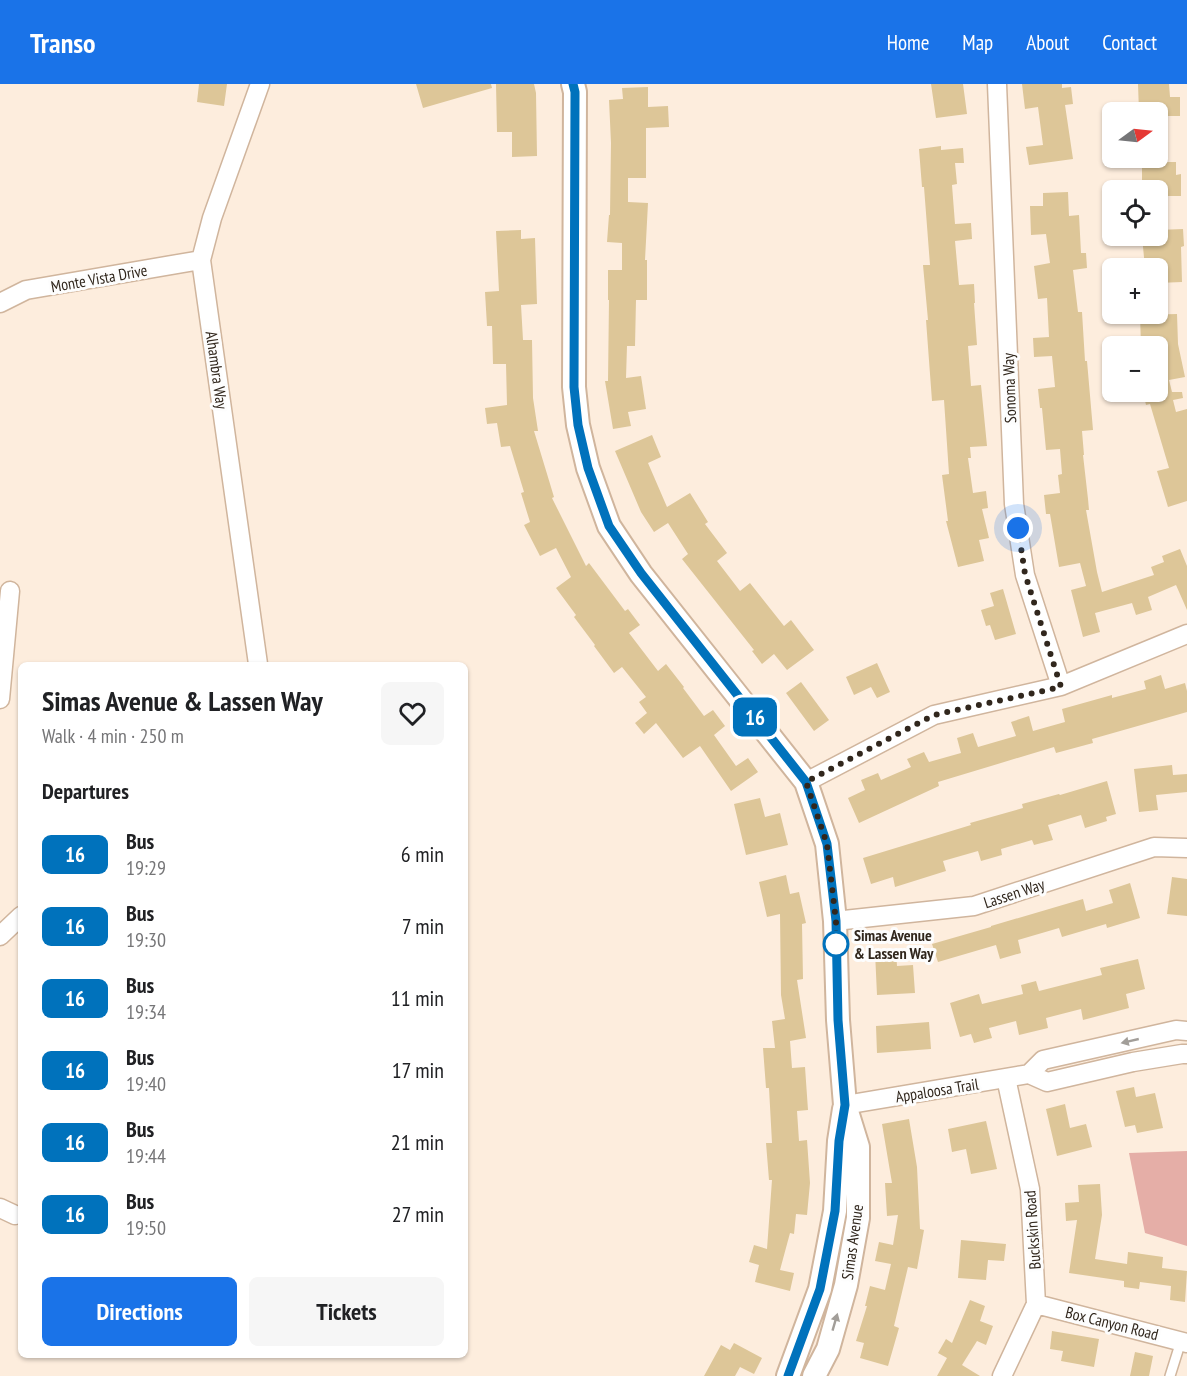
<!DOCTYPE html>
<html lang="en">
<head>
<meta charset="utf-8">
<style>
	:root { --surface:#fff; --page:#f6f6f6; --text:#202124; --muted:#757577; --accent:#1a73e8 }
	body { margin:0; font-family:"PT Sans Narrow",sans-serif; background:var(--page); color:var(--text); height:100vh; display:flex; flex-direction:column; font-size:22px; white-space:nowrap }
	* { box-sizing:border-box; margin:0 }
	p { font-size:20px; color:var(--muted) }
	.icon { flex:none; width:33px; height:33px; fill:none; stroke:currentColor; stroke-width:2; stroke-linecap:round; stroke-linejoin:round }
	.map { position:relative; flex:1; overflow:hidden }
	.drawer { position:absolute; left:18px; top:578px; width:450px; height:696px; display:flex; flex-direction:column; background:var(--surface); border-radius:9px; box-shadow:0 2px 4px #0004 }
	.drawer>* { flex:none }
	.badge { padding:0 12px; border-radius:9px; font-size:21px; line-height:39px }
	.needle { width:39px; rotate:75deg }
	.buttons { position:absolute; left:1102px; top:18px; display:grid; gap:12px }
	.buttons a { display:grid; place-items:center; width:66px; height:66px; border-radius:9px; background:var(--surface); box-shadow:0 2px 4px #0004; font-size:30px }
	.you { position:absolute; width:30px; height:30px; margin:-15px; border:4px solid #fff; border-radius:50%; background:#1a73e8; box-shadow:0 0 0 9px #1a73e833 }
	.map>.badge { position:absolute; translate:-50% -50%; box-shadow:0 0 0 3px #fff }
	h2 { padding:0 24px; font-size:22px; line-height:54px }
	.round { display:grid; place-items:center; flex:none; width:63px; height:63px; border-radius:9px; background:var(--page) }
	.head { display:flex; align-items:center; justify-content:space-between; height:102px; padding:0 24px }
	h1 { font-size:28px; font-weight:700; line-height:45px }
	.action { display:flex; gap:12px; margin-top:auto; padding:12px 24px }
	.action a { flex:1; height:69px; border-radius:9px; background:var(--accent); color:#fff; font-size:24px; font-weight:700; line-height:69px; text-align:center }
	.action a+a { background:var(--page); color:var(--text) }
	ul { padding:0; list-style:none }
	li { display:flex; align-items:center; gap:18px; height:72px; padding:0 24px }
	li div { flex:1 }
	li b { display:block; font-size:22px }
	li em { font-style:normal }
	li .badge { min-width:66px; font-weight:700; text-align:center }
	header { display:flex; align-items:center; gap:36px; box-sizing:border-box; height:84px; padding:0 30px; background:var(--accent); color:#fff }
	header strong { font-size:28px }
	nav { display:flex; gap:33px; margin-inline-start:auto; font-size:21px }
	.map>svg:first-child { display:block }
</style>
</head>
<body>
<header>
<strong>Transo</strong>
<nav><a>Home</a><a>Map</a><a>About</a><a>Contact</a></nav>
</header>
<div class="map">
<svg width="1187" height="1292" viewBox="0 0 1187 1292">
	<rect width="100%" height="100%" fill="#fdeddd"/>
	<path fill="#e5aea7" d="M1187,1067V1162L1145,1149L1129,1069Z"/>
	<path fill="#ddc698" d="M199,0H227L224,22L197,18Z
		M416,0H491L492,4L423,24Z
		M496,0H534L536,9L537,72L512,73V48H497Z
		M931,0H963L967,30L936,34Z
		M1022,0H1062V4L1071,3L1073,20L1065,21L1073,75L1029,81L1026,63L1043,61L1038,23L1025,25Z
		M1138,0H1169L1170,13H1180V32H1158V28H1139Z
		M648,3V23L668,22L669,43L646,44V94H628V118L648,119L645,176H647V216H636L635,262H627L626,294L641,292L646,325L628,328L631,342L613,345L605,297H608L609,216H608V186H622V159L607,158L609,131H610L611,59L609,16L623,15L622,4Z
		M941,62V66L963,64L964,79H955L957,100L952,101L955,140L971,139L972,155L955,157L959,201L974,200L975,219H974L977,261L968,262L971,302L981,301L987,362L970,363L971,374H968L973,409L986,407L988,424L982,425L989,454L979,456L984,477L958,483L946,437H948L942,391L949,390L944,316L932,317L926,236H928L923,181H930L924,103H922L919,65Z
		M1142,78H1176V91L1181,90V112H1158V106H1142Z
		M1068,108L1069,132L1079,131L1081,169H1086L1087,184L1073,186L1078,228H1082L1085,277H1087L1093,346L1082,347L1084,371H1083L1088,415L1089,426H1086L1097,488L1102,508L1154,491L1151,483L1164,478L1162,472L1180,465L1187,482V526L1176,501L1148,513L1152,526L1136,531L1132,519L1095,529L1100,548L1083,553L1071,506L1086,502L1080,479L1059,483L1050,430H1046L1044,411L1060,409L1058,391L1062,390L1060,365L1046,366L1042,324H1040L1038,305L1055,303L1052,272L1034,273L1033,254L1049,253L1047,214L1038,215L1034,182L1050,179L1046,150L1031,151L1030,122H1043V109Z
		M1183,145L1184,162L1181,163L1182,198L1158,199V184H1145L1142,152H1158V146Z
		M521,146V155L535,154L537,220L521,221L523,256H532L533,314L538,347H534L554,413L552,414L586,482L589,479L625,527L628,525L640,541L629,549L658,587L666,580L684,603L683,604L704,632L713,626L725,642L714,651L736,682L748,674L758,688L731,707L700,662L683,674L656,639L644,650L635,639L647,629L639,618L646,613L622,583L614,589L594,562L595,561L574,533L576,531L556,504L571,493L556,464L540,472L524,441L530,438L521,409L524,408L510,362L501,363L497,339L487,340L485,324L507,321L506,280H493L492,242H487L485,208L499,207L496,147Z
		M1177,230L1178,260L1185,293L1169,296L1172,308H1182L1183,314L1173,316L1176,328L1187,325V417L1168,423L1157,387L1169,384L1150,320L1146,321L1143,308H1158V262H1141L1140,231Z
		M652,351L661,373L648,379L667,423L690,409L708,438L705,440L727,469L717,477L740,507L750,499L784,542L791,536L814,566L787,586L774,570L762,580L752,567L754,566L682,475L688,470L668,439L654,448L641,428L615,367Z
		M1003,505L1016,550L995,556L990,541L986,542L981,526L994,522L990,509Z
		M877,579L890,608L877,614L871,603L854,611L846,593Z
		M1161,591L1165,605L1185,599L1187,607V628L1092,655L1093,659L1056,669L1054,663L938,698L939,702L859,739L848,714L865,706L861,696L878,689L881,696L911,683L907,675L924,668L929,678L961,669L957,654L973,649L978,663L1016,652L1011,638L1029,632L1033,647L1065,638L1062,625L1112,611V614L1146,605L1144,597Z
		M801,598L829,636L814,647L786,609Z
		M1172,681L1173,691L1187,690V708L1156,711L1158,726L1139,728L1134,685Z
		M1107,697L1116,730L1106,733L1107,737L1085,744L1081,731L1048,741L1053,756L1034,761L1032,756L1001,765L1002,771L981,777L978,767L943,777L946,787L895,803L893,793L871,800L863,774L971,741L970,739L1023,724L1022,720L1059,710L1060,711Z
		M760,714L765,733L780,729L788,761L746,771L734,720Z
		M786,791L790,810L799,808L806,839L802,840L803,895L797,896L806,954L790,957L792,984L805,983L808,1026L797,1027L799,1057L807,1056L810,1099L807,1131L796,1130L794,1150L790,1149L780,1186L794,1189L790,1207L755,1198L759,1181L749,1178L754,1161L767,1165L772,1096H769L766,1059H772L769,1004H766L763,964H775L772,937L785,935L781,911L780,830L767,833L759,798Z
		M1172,793L1187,795V832L1167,830Z
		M1130,799L1140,834L1107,844L1106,840L1062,853L1059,844L1018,856L1021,869L1000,875L996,861L938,878L932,860L991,843V842L1083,815L1086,827L1113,819L1109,806Z
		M896,867L897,882L913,881L915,909L877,911L875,868Z
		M1138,875L1145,905L1126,910L1129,924L1083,936L1081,925L1046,934L1048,944L1019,951L1016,937L989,944L992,954L974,959L971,950L960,953L950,919L979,910L982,920L1023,910L1021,901L1036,897L1039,907L1102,891L1100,884Z
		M929,938L931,965L877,969L876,942Z
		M1134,1003L1136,1013L1155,1009L1163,1044L1137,1049L1135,1041L1125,1043L1116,1007Z
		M1065,1020L1070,1044L1086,1040L1092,1063L1057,1072L1046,1025Z
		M909,1035L917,1083L920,1145L924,1146L917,1185L908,1183L894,1242L899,1244L888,1282L860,1274L864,1259L856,1257L867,1222H865L870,1202L885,1206L891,1180L875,1177L879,1158L893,1161L898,1131L887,1132L885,1099H892L882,1040Z
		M986,1037L997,1085L971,1090L966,1065L952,1068L948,1045Z
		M1100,1100L1102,1131L1095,1175L1127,1180L1128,1168L1163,1173L1162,1184L1187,1187L1185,1218L1170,1216L1171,1202L1140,1198L1139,1205L1124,1203V1197L1069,1189L1077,1136L1066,1137L1065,1119L1079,1118L1078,1101Z
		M961,1156L1006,1160L1004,1177L988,1176L986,1196L958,1194Z
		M970,1216L985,1222L980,1237L993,1242L986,1261L977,1257L962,1281L980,1292H937L947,1274L938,1269L946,1255L952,1259Z
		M1052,1247L1099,1255L1094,1283L1061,1277L1063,1267L1050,1265Z
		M734,1259L762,1274L754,1290L740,1283L735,1292H704L721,1261L730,1266Z
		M1135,1268L1153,1272L1149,1292H1130Z"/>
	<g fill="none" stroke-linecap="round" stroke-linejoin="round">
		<g stroke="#d0b59d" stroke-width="12">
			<path id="service" d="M1170,1292L1181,1257"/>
		</g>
		<g stroke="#d0b59d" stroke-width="21">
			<path id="minor" d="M997,0L1014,420L1025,491L1061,602
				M0,219L26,206L201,176
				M258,580L201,176L212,134L260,0
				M0,615L10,507
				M806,698L934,631L1061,602L1187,550
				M835,837L974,822L1154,763L1187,764
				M0,852L21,832
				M1029,990L1043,976L1176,946L1187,947
				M845,1021L1029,990L1047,998L1133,978L1182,970H1187
				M0,1124L15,1131
				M1036,1220L1187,1259
				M1002,1292L1036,1220L1030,1105L1006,994"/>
		</g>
		<g stroke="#d0b59d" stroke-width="26">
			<path id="tertiary" d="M573,0L575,8L574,303L578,341L588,384L609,442L641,490L806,698L827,760L835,837L838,936L845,1021L858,1063V1134L846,1201L828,1265L814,1292
				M788,1292L820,1205L835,1127L839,1057L844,1025"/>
		</g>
		<use href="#service" stroke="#fff" stroke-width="9"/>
		<use href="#minor" stroke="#fff" stroke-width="18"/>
		<use href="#tertiary" stroke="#fff" stroke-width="22"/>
	</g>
	<defs><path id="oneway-solid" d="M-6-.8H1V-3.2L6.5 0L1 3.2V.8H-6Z" transform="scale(1.5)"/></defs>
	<g fill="#a29e99">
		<use href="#oneway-solid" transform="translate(1130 957) rotate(167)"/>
		<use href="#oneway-solid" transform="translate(835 1238) rotate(-74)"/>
	</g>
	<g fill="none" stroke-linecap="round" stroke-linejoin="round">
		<g stroke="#fff" stroke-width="14">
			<path id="line" d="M573,0L575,8L574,303L578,341L588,384L609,442L641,489L806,698L827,760L836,837L838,936L845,1021L839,1057L835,1127L820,1205L788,1292"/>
		</g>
		<use href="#line" stroke="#0072bc" stroke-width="9"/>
		<path stroke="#31271d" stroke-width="6" stroke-dasharray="0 10.8" d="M836,860V837L827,760L806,698L934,631L1061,603L1025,490L1018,444"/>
	</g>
	<circle fill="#fff" stroke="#0072bc" stroke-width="3" cx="836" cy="860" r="12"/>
	<g text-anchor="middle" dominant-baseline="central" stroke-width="6" stroke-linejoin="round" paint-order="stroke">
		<g font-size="16" fill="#31271d" stroke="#fdfdfd">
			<text transform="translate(99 194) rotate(-10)">Monte Vista Drive</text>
			<text transform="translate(217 286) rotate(82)">Alhambra Way</text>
			<text transform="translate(1009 304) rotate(-92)">Sonoma Way</text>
			<text transform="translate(1014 809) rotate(-18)">Lassen Way</text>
			<text transform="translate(937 1006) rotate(-9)">Appaloosa Trail</text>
			<text transform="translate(1032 1146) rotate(-94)">Buckskin Road</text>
			<text transform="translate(852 1158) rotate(-82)">Simas Avenue</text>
			<text transform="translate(1112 1239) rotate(14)">Box Canyon Road</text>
		</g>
		<g font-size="16" font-weight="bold" fill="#31271d" stroke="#fdfdfd" text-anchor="start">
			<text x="854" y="851">Simas Avenue<tspan x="854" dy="18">&amp; Lassen Way</tspan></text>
		</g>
	</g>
</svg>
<div class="buttons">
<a><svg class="needle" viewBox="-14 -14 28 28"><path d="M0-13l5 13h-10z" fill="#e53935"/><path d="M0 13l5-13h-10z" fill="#757577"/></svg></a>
<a><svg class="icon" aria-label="locate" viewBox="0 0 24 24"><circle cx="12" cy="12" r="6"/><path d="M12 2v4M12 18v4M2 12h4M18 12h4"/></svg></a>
<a>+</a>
<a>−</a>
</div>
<div class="you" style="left:1018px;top:444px"></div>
<b class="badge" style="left:755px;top:633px;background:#0072bc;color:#fff">16</b>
<section class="drawer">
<div class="head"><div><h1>Simas Avenue &amp; Lassen Way</h1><p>Walk · 4 min · 250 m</p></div><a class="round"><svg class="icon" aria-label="heart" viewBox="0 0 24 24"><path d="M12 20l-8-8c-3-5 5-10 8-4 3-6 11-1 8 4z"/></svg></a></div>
<h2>Departures</h2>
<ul>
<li><span class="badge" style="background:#0072bc;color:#fff">16</span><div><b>Bus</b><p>19:29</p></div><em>6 min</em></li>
<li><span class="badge" style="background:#0072bc;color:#fff">16</span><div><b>Bus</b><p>19:30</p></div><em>7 min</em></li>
<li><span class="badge" style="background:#0072bc;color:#fff">16</span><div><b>Bus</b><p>19:34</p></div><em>11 min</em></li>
<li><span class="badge" style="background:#0072bc;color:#fff">16</span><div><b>Bus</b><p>19:40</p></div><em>17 min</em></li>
<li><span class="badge" style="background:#0072bc;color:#fff">16</span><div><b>Bus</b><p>19:44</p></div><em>21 min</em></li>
<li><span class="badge" style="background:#0072bc;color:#fff">16</span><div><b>Bus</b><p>19:50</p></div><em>27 min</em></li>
</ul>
<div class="action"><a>Directions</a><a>Tickets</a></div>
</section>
</div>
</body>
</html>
